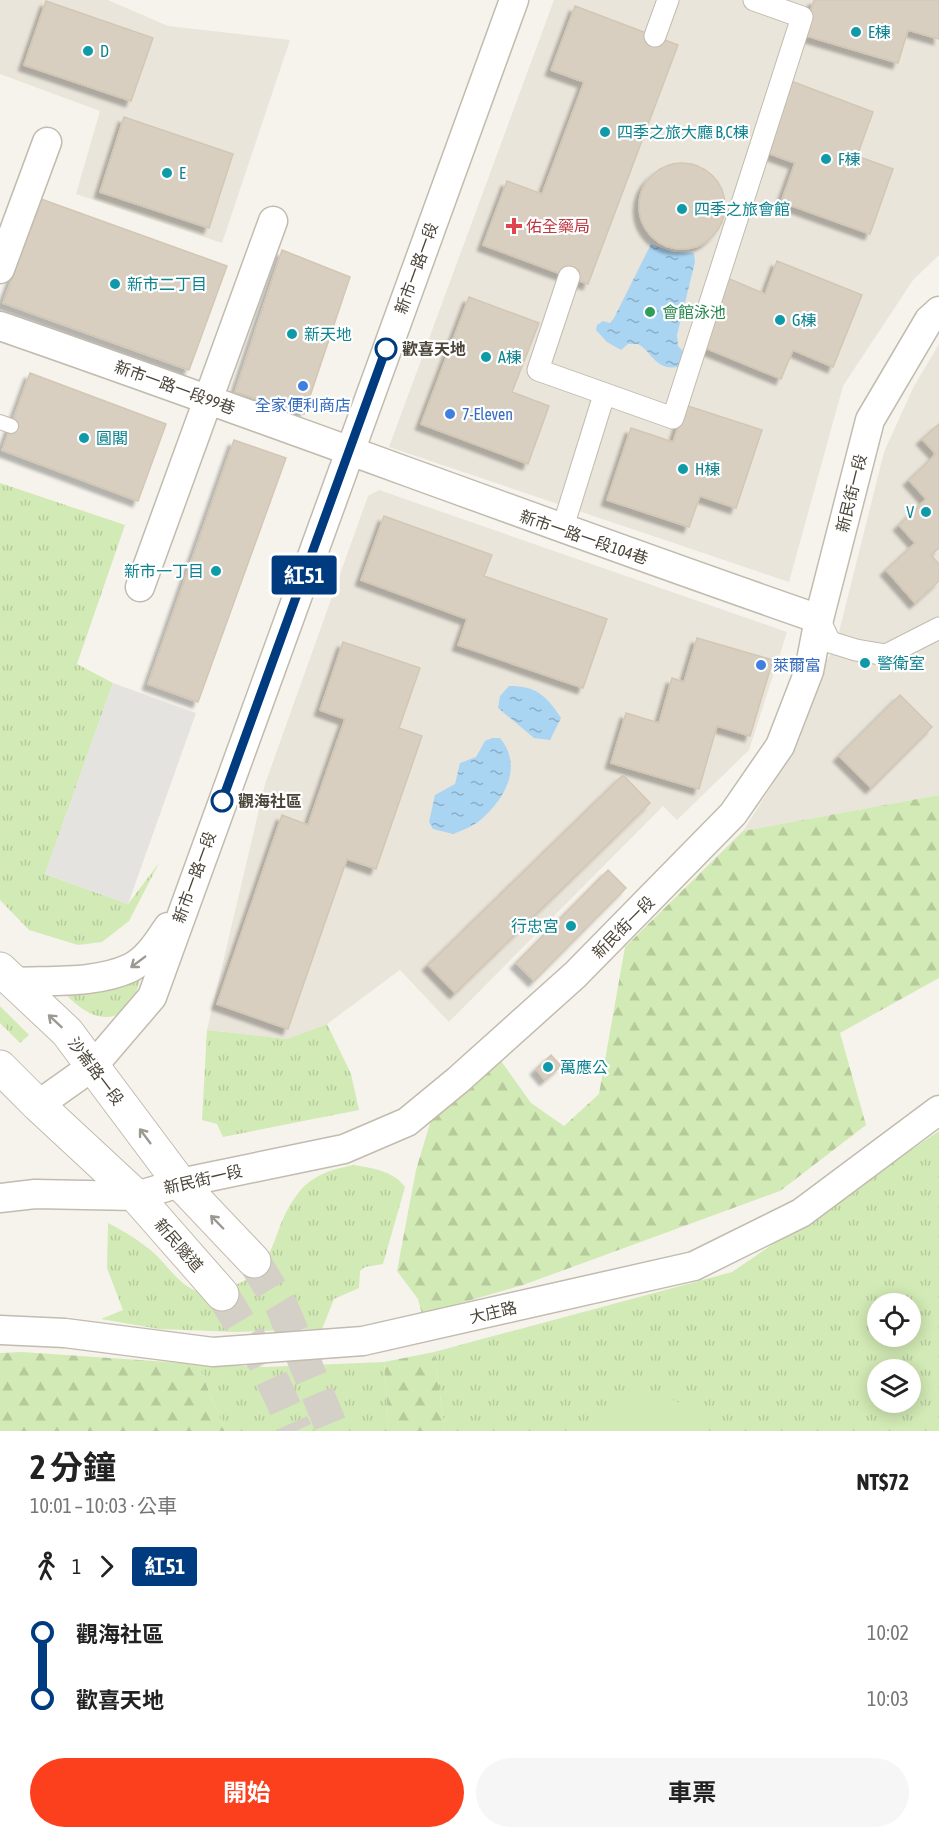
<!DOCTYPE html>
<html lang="zh-TW">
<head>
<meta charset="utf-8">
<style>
	:root { --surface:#fff; --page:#f6f6f6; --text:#222; --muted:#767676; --accent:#fc3f1d }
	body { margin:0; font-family:"Asap Condensed","Noto Sans TC",sans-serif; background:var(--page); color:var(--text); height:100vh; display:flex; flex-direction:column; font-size:22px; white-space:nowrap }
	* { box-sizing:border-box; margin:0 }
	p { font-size:20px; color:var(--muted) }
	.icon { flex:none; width:33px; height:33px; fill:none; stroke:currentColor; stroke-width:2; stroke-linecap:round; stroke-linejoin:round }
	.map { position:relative; height:1431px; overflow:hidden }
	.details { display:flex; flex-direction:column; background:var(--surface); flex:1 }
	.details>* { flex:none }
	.badge { padding:0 12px; border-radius:4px; font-size:21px; line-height:39px }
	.tools { position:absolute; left:867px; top:1293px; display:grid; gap:12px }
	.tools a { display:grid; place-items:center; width:54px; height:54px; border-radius:50%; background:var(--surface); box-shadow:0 3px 15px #0003; font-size:30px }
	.map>.badge { position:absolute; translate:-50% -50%; box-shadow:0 0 0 3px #fff }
	.legs { display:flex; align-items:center; gap:9px; height:66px; padding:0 30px; font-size:20px }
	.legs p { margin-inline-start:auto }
	.summary { display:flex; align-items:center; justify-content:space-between; height:102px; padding:0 30px }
	h1 { font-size:33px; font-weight:700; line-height:45px }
	.action { display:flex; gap:12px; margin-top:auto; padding:12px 30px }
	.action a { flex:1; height:69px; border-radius:36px; background:var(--accent); color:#fff; font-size:24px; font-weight:700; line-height:69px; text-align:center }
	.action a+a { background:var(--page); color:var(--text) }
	ul { padding:0 30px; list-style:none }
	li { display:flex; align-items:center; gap:21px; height:66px; font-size:22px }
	li i { display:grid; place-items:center; width:9px; height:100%; margin:0 8px; background:currentColor }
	li i::after { content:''; width:15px; height:15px; margin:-8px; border:4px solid; border-radius:50%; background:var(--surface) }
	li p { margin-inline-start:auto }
	li:first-child i { background:linear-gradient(#0000 50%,currentColor 0) }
	li:last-child i { background:linear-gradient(currentColor 50%,#0000 0) }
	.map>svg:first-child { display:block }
</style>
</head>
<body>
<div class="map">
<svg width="939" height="1431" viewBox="0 0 939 1431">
	<defs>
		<pattern id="grass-tufts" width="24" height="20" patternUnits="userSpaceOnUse" patternTransform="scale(1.5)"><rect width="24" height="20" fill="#d2eab5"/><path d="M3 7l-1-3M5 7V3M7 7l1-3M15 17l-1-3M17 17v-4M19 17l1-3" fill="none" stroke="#b6ca9c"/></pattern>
		<pattern id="forest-firs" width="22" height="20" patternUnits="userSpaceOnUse" patternTransform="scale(1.5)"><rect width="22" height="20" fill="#d2eab5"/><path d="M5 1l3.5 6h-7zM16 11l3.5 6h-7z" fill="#b6ca9c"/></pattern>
		<pattern id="water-ripples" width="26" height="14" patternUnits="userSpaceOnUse" patternTransform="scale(1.5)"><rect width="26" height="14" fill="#a9d4f2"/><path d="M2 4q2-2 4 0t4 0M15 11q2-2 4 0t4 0" fill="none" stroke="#8caec5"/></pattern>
		<filter id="shadow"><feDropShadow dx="-5.5" dy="5.5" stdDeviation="1.5" flood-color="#0004"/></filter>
	</defs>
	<rect width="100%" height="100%" fill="#f6f3ec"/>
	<path fill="#eae5da" d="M0,0H108L168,26L290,40L222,243L76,194L100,111L0,74Z
		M554,0H939V255L913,280L843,386L789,582L389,447Z
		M939,344V795L743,831L795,749L822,669L836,644L884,452L914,386Z
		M379,490L787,632L749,750L677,820L663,806L449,1022L400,970L327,1024L287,1039L207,1030L265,784L368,496Z"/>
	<path fill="url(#grass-tufts)" fill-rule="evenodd" d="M0,483L125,525L77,664L113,683L45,874L128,904L159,863L129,921L102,942L78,945L29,930L0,900Z
		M143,971C139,981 136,998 129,1006C107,1029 83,1012 65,994Z
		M0,1006L29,1035L20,1043L0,1023Z
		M327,1024L351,1074L359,1110L223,1137L217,1124L202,1120L207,1030L287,1039Z
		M939,1131V1431H445L434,1352L732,1272ZM878,1304H910V1336H878ZM878,1370H910V1402H878Z
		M354,1165C372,1168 394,1171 405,1187L383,1264L365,1267L360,1271L359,1288L334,1299L322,1329L236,1332L159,1329L101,1319L123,1310L107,1268L108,1223C124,1231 140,1241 154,1253C166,1264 179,1284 194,1290C205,1295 213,1292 224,1289C280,1273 268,1234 296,1196C310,1176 331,1169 354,1165Z
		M384,1362L389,1431H225L198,1364L265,1367Z"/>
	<path fill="url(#forest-firs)" d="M939,795V978L840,1033L866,1125L780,1191L523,1285L422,1314L418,1299L397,1271L416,1170L431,1120L501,1061L531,1103L564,1126L599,1094L625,947L743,831Z
		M22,1352L198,1364L225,1431H0V1353Z
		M434,1352L445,1431H389L384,1362Z"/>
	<path fill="#d2eab5" d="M641,1395C667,1395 678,1399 697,1417L698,1431H596C606,1409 619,1402 641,1395Z"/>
	<path fill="#e5e3e0" d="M113,683L196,713L128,904L45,874Z"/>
	<path fill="url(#water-ripples)" d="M651,244L673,252L694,253L695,262L677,335L678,346L686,354L682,366C655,373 653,352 638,344H628L621,350L607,342L596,330L597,325L603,321L610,323L614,318Z
		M509,686C536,686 546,695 561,718L550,740L534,738L498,708L500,696Z
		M492,738H500C524,767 504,801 478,822C471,827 461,831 453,834L433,829L429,822L435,795L455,784L460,763L476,757L485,741Z"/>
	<path fill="#d8cfc1" stroke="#d3c7b4" stroke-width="1.5" filter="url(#shadow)" d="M814,0H939V39L908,30L898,63L803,35Z
		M46,1L153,38L131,101L24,65Z
		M575,6L678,45L588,284L483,245L507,181L542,194L584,82L551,70Z
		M791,81L873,112L857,156L893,169L870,234L781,202L795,163L765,152Z
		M124,117L233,154L209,228L100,192Z
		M639 206a43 43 0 1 1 86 0a43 43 0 1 1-86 0Z
		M41,199L227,266L189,370L3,303Z
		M282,250L350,277L304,414L235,392Z
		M777,261L862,295L833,367L793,350L781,379L698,345L725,277L765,294Z
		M469,297L539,323L512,392L549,406L528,464L421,424Z
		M30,373L166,424L138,501L2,450Z
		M685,405L762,430L736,508L700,496L689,527L607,500L631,428L673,442Z
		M939,424V548L931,555L939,564V581L915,603L886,570L915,543L899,525L926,499L909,480L936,454L922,439Z
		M234,440L286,458L198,702L148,684Z
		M384,516L492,555L484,576L607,619L583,688L458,645L467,619L361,580Z
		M697,638L773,660L750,736L717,726L699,789L611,763L626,713L659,723L672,678L684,682Z
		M343,642L420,668L399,728L422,736L376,869L347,859L288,1029L217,1004L282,815L308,825L326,773L345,719L320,710Z
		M900,695L932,727L871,788L839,756Z
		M623,775L650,803L455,993L428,965Z
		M608,870L626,888L534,981L516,963Z
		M551,1055L561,1066L545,1080L536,1069Z"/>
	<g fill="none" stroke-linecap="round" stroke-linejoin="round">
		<path stroke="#d4d0c8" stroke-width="33" stroke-dasharray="33 16" stroke-linecap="butt" d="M254,1261L282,1307L333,1431
			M222,1294L264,1362L296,1431"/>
		<g stroke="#c2bbae" stroke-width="16">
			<path id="service" d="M0,422L11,426"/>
		</g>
		<g stroke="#c2bbae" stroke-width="23">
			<path id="pedestrian" d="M655,36L668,0
				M569,277L538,370L673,418L802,17L754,0
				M562,530L604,395
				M819,619L830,642L856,650L886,655L939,628"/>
		</g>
		<g stroke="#c2bbae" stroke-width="31">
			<path id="minor" d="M0,269L47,142
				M0,326C274,421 545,524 819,619
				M140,587L273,221
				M13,982C50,980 96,984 130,968C147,960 158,942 168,927
				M38,1105L93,1066L152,997L514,0
				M0,1198L35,1194L136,1196L180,1183L344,1149L407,1122L458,1080L575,975L733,814L780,746L809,671L819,619L870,420L929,320L939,311
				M0,1330L65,1333L213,1352L363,1341L694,1266L801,1213L939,1110"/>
		</g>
		<g stroke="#c2bbae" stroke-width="35">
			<path id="tertiary" d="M0,969L67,1032L180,1183L254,1261
				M0,1067L38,1105L136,1196L222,1294"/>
		</g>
		<use href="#service" stroke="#fff" stroke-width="14"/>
		<use href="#pedestrian" stroke="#fff" stroke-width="21"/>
		<use href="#minor" stroke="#fff" stroke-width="28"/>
		<use href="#tertiary" stroke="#fff" stroke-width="33"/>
	</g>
	<defs><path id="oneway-shaft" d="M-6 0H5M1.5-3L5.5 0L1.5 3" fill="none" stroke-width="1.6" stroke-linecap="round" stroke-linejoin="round" transform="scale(1.5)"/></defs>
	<g stroke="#9c9892">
		<use href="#oneway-shaft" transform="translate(138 962) rotate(143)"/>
		<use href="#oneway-shaft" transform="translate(55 1021) rotate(-137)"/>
		<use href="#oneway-shaft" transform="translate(145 1136) rotate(-127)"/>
		<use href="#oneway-shaft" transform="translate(217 1222) rotate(-134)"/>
	</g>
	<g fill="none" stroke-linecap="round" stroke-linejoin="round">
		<g stroke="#fff" stroke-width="14">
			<path id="line-1" d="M222,801L386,349"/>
		</g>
		<use href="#line-1" stroke="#003b80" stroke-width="9"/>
	</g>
	<g fill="#0f9aa8" stroke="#fff" stroke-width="2">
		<circle cx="856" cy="32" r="6"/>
		<circle cx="88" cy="51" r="6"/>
		<circle cx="605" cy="132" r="6"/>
		<circle cx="826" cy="159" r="6"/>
		<circle cx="167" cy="173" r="6"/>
		<circle cx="682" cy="209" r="6"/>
		<circle cx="115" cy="284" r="6"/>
		<circle cx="780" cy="320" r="6"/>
		<circle cx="292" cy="334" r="6"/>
		<circle cx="486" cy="357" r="6"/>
		<circle cx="84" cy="438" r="6"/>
		<circle cx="683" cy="469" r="6"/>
		<circle cx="926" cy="512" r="6"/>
		<circle cx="216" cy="571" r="6"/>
		<circle cx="865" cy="663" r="6"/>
		<circle cx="571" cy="926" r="6"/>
		<circle cx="548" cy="1067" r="6"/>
	</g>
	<path fill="#e0444e" stroke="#fff" stroke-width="2" d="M511 217h6v6h6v6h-6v6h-6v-6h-6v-6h6z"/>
	<circle fill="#2e9e5b" stroke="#fff" stroke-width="2" cx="650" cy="312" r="6"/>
	<g fill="#fff" stroke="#003b80" stroke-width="3">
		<circle cx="386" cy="349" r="10"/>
		<circle cx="222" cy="801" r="10"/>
	</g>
	<g fill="#3f7fe0" stroke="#fff" stroke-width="2">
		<circle cx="303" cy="386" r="6"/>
		<circle cx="450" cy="414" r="6"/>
		<circle cx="761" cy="665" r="6"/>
	</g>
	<g text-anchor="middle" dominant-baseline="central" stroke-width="4.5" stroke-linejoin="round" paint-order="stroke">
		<g font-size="16" fill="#0d838f" stroke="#fff" text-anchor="start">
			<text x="868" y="32">E棟</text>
			<text x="100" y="51">D</text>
			<text x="617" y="132">四季之旅大廳 B,C棟</text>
			<text x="838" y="159">F棟</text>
			<text x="179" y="173">E</text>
			<text x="694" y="209">四季之旅會館</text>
			<text x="127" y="284">新市二丁目</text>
			<text x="792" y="320">G棟</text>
			<text x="304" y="334">新天地</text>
			<text x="498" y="357">A棟</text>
			<text x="96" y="438">圓閣</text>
			<text x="695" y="469">H棟</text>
			<text x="914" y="512" text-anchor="end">V</text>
			<text x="204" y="571" text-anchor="end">新市一丁目</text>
			<text x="877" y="663">警衛室</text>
			<text x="559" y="926" text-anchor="end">行忠宮</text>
			<text x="560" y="1067">萬應公</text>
		</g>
		<g font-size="16" fill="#be3a42" stroke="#fff" text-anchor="start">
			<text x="526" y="226">佑全藥局</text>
		</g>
		<g font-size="16" fill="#4b4439" stroke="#fff">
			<text transform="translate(416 268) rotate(-70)">新市一路一段</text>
			<text transform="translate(175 387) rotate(20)">新市一路一段99巷</text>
			<text transform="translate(851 493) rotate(-76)">新民街一段</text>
			<text transform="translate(584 537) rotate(19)">新市一路一段104巷</text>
			<text transform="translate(194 877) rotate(-70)">新市一路一段</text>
			<text transform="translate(623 927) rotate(-45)">新民街一段</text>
			<text transform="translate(96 1071) rotate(53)">沙崙路一段</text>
			<text transform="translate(203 1179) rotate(-13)">新民街一段</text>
			<text transform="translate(179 1245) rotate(49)">新民隧道</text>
			<text transform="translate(493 1312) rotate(-13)">大庄路</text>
		</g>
		<g font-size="16" fill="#27864d" stroke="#fff" text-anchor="start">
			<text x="662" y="312">會館泳池</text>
		</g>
		<g font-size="16" font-weight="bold" fill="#4b4439" stroke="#fff" text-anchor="start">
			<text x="402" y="349">歡喜天地</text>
			<text x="238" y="801">觀海社區</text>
		</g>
		<g font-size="16" fill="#366cbe" stroke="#fff" text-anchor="start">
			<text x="303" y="405" text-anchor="middle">全家便利商店</text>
			<text x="462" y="414">7-Eleven</text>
			<text x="773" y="665">萊爾富</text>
		</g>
	</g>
</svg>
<div class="tools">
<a><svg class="icon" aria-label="locate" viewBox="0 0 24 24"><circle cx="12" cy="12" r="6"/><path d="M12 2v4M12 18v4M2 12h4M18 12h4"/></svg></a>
<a><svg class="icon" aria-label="layers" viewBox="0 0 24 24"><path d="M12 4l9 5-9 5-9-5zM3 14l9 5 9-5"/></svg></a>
</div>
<b class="badge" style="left:304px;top:575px;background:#003b80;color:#fff">紅51</b>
</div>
<section class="details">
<div class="summary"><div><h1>2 分鐘</h1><p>10:01 – 10:03 · 公車</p></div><b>NT$72</b></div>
<div class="legs"><svg class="icon" aria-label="walk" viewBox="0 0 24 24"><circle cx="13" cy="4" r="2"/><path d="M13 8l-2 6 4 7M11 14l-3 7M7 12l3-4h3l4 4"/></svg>1<svg class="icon" aria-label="forward" viewBox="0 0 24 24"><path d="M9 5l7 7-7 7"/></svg><b class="badge" style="background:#003b80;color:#fff">紅51</b></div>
<ul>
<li><i style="color:#003b80"></i><b>觀海社區</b><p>10:02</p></li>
<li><i style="color:#003b80"></i><b>歡喜天地</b><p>10:03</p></li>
</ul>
<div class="action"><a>開始</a><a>車票</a></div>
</section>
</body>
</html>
